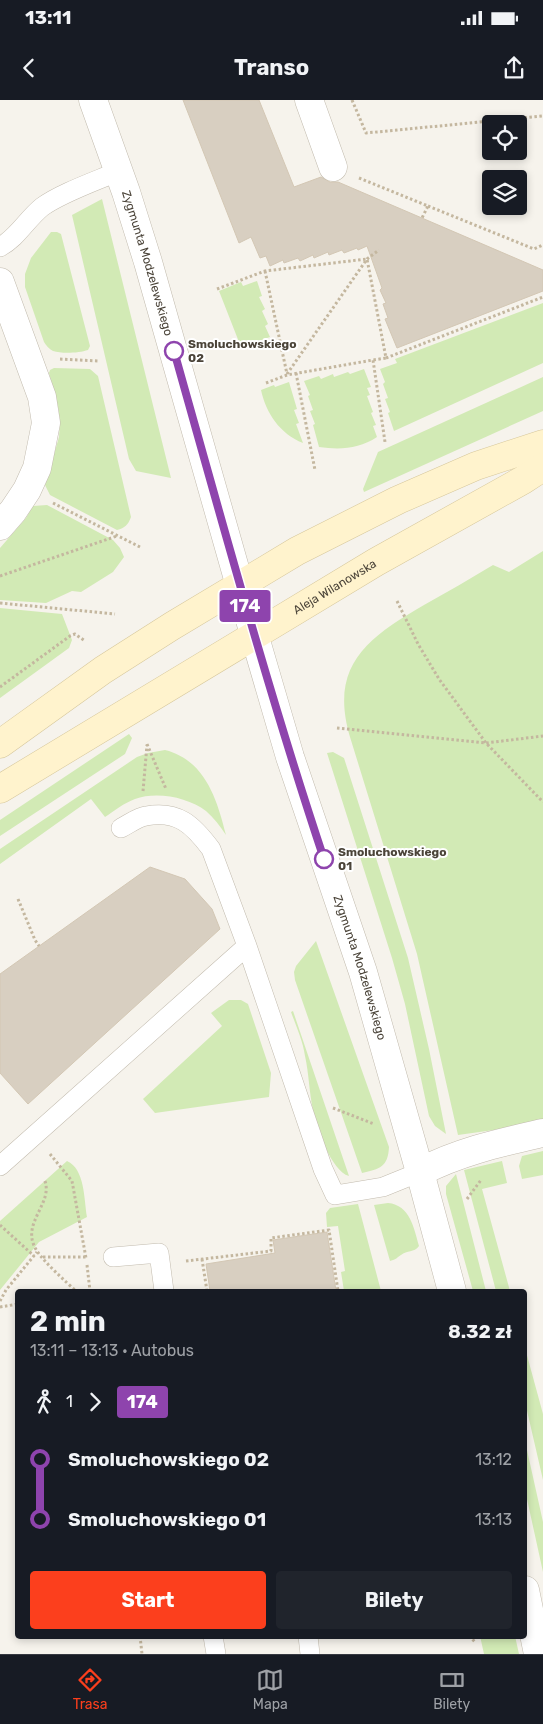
<!DOCTYPE html>
<html lang="pl">
<head>
<meta charset="utf-8">
<style>
	:root { --surface:#171b24; --page:#20242c; --text:#f1f3f6; --muted:#9ea1a6; --line:#363941; --accent:#fc3f1d }
	body { margin:0; font-family:Rubik,sans-serif; background:var(--page); color:var(--text); height:100vh; display:flex; flex-direction:column; font-size:19px; white-space:nowrap }
	* { box-sizing:border-box; margin:0 }
	p { font-size:16px; color:var(--muted) }
	.icon { flex:none; width:28px; height:28px; fill:none; stroke:currentColor; stroke-width:2; stroke-linecap:round; stroke-linejoin:round }
	.map { position:relative; flex:1; overflow:hidden }
	.panel { position:absolute; left:15px; top:1189px; width:512px; height:350px; display:flex; flex-direction:column; background:var(--surface); border-radius:5px; box-shadow:0 2px 8px #0003 }
	.panel>* { flex:none }
	.badge { padding:0 10px; border-radius:4px; font-size:18px; line-height:32px }
	.buttons { position:absolute; left:482px; top:15px; display:grid; gap:10px }
	.buttons a { display:grid; place-items:center; width:45px; height:45px; border-radius:5px; background:var(--surface); box-shadow:0 2px 8px #0003; font-size:25px }
	.map>.badge { position:absolute; translate:-50% -50%; box-shadow:0 0 0 2px #fff }
	.legs { display:flex; align-items:center; gap:8px; height:55px; padding:0 15px; font-size:16px }
	.legs p { margin-inline-start:auto }
	.summary { display:flex; align-items:center; justify-content:space-between; height:85px; padding:0 15px }
	h1 { font-size:28px; font-weight:700; line-height:38px }
	.primary-button { display:flex; gap:10px; margin-top:auto; padding:10px 15px }
	.primary-button a { flex:1; height:58px; border-radius:5px; background:var(--accent); color:#fff; font-size:20px; font-weight:700; line-height:58px; text-align:center }
	.primary-button a+a { background:var(--page); color:var(--text) }
	ul { padding:0 15px; list-style:none }
	li { display:flex; align-items:center; gap:18px; height:60px; font-size:19px }
	li i { display:grid; place-items:center; width:8px; height:100%; margin:0 6px; background:currentColor }
	li i::after { content:''; width:12px; height:12px; margin:-6px; border:4px solid; border-radius:50%; background:var(--surface) }
	li p { margin-inline-start:auto }
	li:first-child i { background:linear-gradient(#0000 50%,currentColor 0) }
	li:last-child i { background:linear-gradient(currentColor 50%,#0000 0) }
	.status { display:flex; justify-content:space-between; align-items:center; height:35px; padding:0 25px; background:var(--surface); direction:ltr }
	.status svg { height:14px; fill:currentColor }
	header { display:flex; justify-content:space-between; align-items:center; height:65px; padding:0 15px; background:var(--surface); font-size:22px; font-weight:700 }
	.menu { display:flex; justify-content:space-around; align-items:center; height:70px; border-top:1px solid var(--line); background:var(--surface); font-size:14px; color:var(--muted) }
	.menu a { display:grid; justify-items:center; gap:2px }
	.menu .on { color:var(--accent) }
	.map>svg:first-child { display:block }
</style>
</head>
<body>
<div class="status"><b>13:11</b><svg viewBox="0 0 49 12"><path d="M0 12V9h3v3zM5 12V6h3v6zM10 12V3h3v9zM15 12V0h3v12zM26 1h20v11H26zM47 4h2v5h-2z"/></svg></div>
<header><svg class="icon" aria-label="back" viewBox="0 0 24 24"><path d="M15 5l-7 7 7 7"/></svg>Transo<svg class="icon" aria-label="share" viewBox="0 0 24 24"><path d="M12 15V3M7 8l5-5 5 5M5 13v7h14v-7"/></svg></header>
<div class="map">
<svg width="543" height="1554" viewBox="0 0 543 1554">
	<rect width="100%" height="100%" fill="#f6f3ec"/>
	<path fill="#d2eab5" d="M102,99L171,378L136,371L129,359L72,115Z
		M51,132H57L61,134L90,246L88,250C79,253 62,254 53,251C49,249 46,245 44,242L25,187V174L31,158Z
		M257,181L262,196L259,197L265,209L262,211L268,224L265,226L270,237L256,242L255,240L243,244L239,242L219,191L241,182L243,186Z
		M543,203V263L394,331L388,313L390,312L385,299L388,298L383,284L385,282L380,269L397,263L395,259Z
		M54,268L90,269L98,276L131,417C128,425 125,428 117,430L50,395L45,385L59,337L60,322L58,307L49,273L50,270Z
		M364,269L371,287L367,288L370,295L367,296L373,312L371,313L376,325L373,326L377,337C359,349 340,350 319,347L313,325L315,324L310,311L313,310L308,296L310,295L304,281L319,276L321,279L333,274L334,277L348,272L350,274Z
		M543,277V311L364,392L363,389L378,352Z
		M289,282L297,309L294,310L299,323L296,324L303,343C280,334 266,313 261,290L274,285L275,287Z
		M47,405L113,440L120,448L124,457L113,472L81,492L72,491L46,503L0,500V448L26,418L33,406Z
		M543,451V1020L508,1028L458,1035L417,854L350,637C329,566 367,538 424,505C447,492 470,479 493,465L509,472Z
		M0,508L62,514L72,540L69,548L0,598Z
		M129,634L132,638L125,654L0,736V720Z
		M165,650C205,660 217,699 226,735C220,726 214,718 206,711C188,697 156,691 135,699C124,703 114,711 105,717L91,699L0,764V749L137,657L148,653Z
		M333,652L344,658L408,858L429,949L446,1034L435,1026L429,1016L405,904L392,858L327,653Z
		M316,841L389,1047C388,1067 380,1069 362,1073L295,880L294,872L296,866Z
		M229,900H241L248,904L271,973L269,997L155,1013L143,999L222,926L211,913Z
		M293,911L349,1076C331,1071 317,1028 313,1010C309,992 309,974 305,956C303,941 296,926 291,912Z
		M543,1051V1075L522,1079L519,1066L522,1056Z
		M67,1061C85,1069 84,1099 87,1117L39,1142L0,1190V1121Z
		M502,1061L507,1083L482,1089L510,1191H496L464,1070Z
		M456,1074L486,1191H473L446,1094V1086Z
		M388,1103C410,1105 414,1128 419,1146C414,1153 407,1150 401,1155C395,1159 397,1159 390,1161L374,1105Z
		M358,1104L381,1191H344L341,1172L345,1171L338,1126L327,1127L326,1113L330,1108Z
		M525,1248L543,1314V1380L525,1302Z
		M525,1341L543,1422V1472L525,1390Z
		M480,1536H515L519,1554H484Z"/>
	<path fill="#d8cfc1" stroke="#d3c7b4" d="M183,0H259L294,87L321,77L330,82H338L543,170V191L397,248L385,219L388,218L383,204L386,203L380,190L382,188L367,146L358,150L357,148L344,153L342,150L329,155L328,152L314,158L313,155L300,161L298,158L284,163L283,160L270,166L266,156L260,158L251,137L239,143Z
		M150,767L185,779L212,809L220,829L28,1004L0,973V874Z
		M327,1132L336,1191H210L206,1164L275,1153L273,1140Z"/>
	<g fill="none" stroke-linecap="round" stroke-linejoin="round">
		<g stroke="#c2bbae" stroke-width="20">
			<path id="service" d="M0,147C17,138 27,119 42,107C61,93 96,81 119,71
				M247,846L323,1069L335,1095L383,1087L420,1072
				M0,1066L247,846L211,749C193,725 178,710 146,716C138,717 129,724 121,728
				M113,1157L159,1153L164,1191
				M213,1536L216,1554
				M308,1536L310,1554"/>
		</g>
		<g stroke="#c2bbae" stroke-width="29">
			<path id="minor" d="M309,0L333,67
				M0,182L42,297L46,323L37,368L27,390L13,411L0,426
				M420,1072C461,1051 499,1043 543,1033"/>
		</g>
		<g stroke="#c2bbae" stroke-width="29">
			<g id="tertiary">
				<path id="s1" d="M93,0L126,92L148,162L240,486L290,657L363,872L420,1072L452,1191"/>
				<path d="M525,1490L538,1554"/>
			</g>
		</g>
		<g stroke="#d6c79b" stroke-width="29">
			<g id="secondary">
				<path d="M0,644L103,570L172,526L297,451L398,400L476,366L543,344"/>
				<path id="s2" d="M0,689L376,462L523,380L543,367"/>
			</g>
		</g>
		<path stroke="#c4b79f" stroke-width="3" stroke-dasharray="2.5 2.5" stroke-linecap="butt" d="M352,0L366,33L543,16
			M359,78L428,106L422,118
			M428,106L534,149L543,145
			M265,171L287,274
			M217,189L265,171L367,159L386,258L373,260
			M386,258L543,197
			M60,259L99,261
			M296,273L315,370
			M287,274L367,159L379,150
			M266,283L287,275L373,260L385,342
			M53,403L140,447
			M0,476L117,436
			M397,501L418,544L439,579L486,643L543,702
			M0,503L115,514
			M0,587L70,536L75,534L85,541
			M337,628L486,643L543,636
			M147,644L166,689
			M143,691L147,645
			M18,799L35,840L39,846
			M333,1008L374,1024
			M50,1054L72,1081L86,1158
			M45,1081C53,1105 19,1124 37,1151C45,1163 65,1181 76,1191
			M467,1099L481,1080
			M0,1125L34,1156
			M43,1157H87
			M202,1159L207,1191
			M186,1161L271,1151V1138L329,1130L338,1191
			M87,1165L90,1191
			M0,1201L6,1190L37,1152
			M0,1207L18,1204
			M140,1536L142,1554
			M469,1536L475,1542"/>
		<use href="#service" stroke="#fff" stroke-width="19"/>
		<use href="#minor" stroke="#fff" stroke-width="28"/>
		<use href="#tertiary" stroke="#fff" stroke-width="28"/>
		<use href="#secondary" stroke="#fff3cd" stroke-width="28"/>
	</g>
	<g fill="none" stroke-linecap="round" stroke-linejoin="round">
		<g stroke="#fff" stroke-width="11">
			<path id="line-1" d="M174,251C222,421 268,591 324,759"/>
		</g>
		<use href="#line-1" stroke="#8e44ad" stroke-width="8"/>
	</g>
	<g fill="#fff" stroke="#8e44ad" stroke-width="2.5">
		<circle cx="174" cy="251" r="9"/>
		<circle cx="324" cy="759" r="9"/>
	</g>
	<g text-anchor="middle" dominant-baseline="central" stroke-width="4" stroke-linejoin="round" paint-order="stroke">
		<g font-size="12" fill="#4b4439" stroke="#fff">
			<text stroke="none"><textPath href="#s1" startOffset="172">Zygmunta Modzelewskiego</textPath></text>
			<text stroke="none"><textPath href="#s2" startOffset="391">Aleja Wilanowska</textPath></text>
			<text stroke="none"><textPath href="#s1" startOffset="908">Zygmunta Modzelewskiego</textPath></text>
		</g>
		<g font-size="12" font-weight="bold" fill="#4b4439" stroke="#fff" text-anchor="start">
			<text x="188" y="244">Smoluchowskiego<tspan x="188" dy="14">02</tspan></text>
			<text x="338" y="752">Smoluchowskiego<tspan x="338" dy="14">01</tspan></text>
		</g>
	</g>
</svg>
<div class="buttons">
<a><svg class="icon" aria-label="locate" viewBox="0 0 24 24"><circle cx="12" cy="12" r="6"/><path d="M12 2v4M12 18v4M2 12h4M18 12h4"/></svg></a>
<a><svg class="icon" aria-label="layers" viewBox="0 0 24 24"><path d="M12 4l9 5-9 5-9-5zM3 14l9 5 9-5"/></svg></a>
</div>
<b class="badge" style="left:245px;top:506px;background:#8e44ad;color:#fff">174</b>
<section class="panel">
<div class="summary"><div><h1>2 min</h1><p>13:11 – 13:13 · Autobus</p></div><b>8.32 zł</b></div>
<div class="legs"><svg class="icon" aria-label="walk" viewBox="0 0 24 24"><circle cx="13" cy="4" r="2"/><path d="M13 8l-2 6 4 7M11 14l-3 7M7 12l3-4h3l4 4"/></svg>1<svg class="icon" aria-label="forward" viewBox="0 0 24 24"><path d="M9 5l7 7-7 7"/></svg><b class="badge" style="background:#8e44ad;color:#fff">174</b></div>
<ul>
<li><i style="color:#8e44ad"></i><b>Smoluchowskiego 02</b><p>13:12</p></li>
<li><i style="color:#8e44ad"></i><b>Smoluchowskiego 01</b><p>13:13</p></li>
</ul>
<div class="primary-button"><a>Start</a><a>Bilety</a></div>
</section>
</div>
<nav class="menu">
<a class="on"><svg class="icon" aria-label="directions" viewBox="0 0 24 24"><path d="M12 3l9 9-9 9-9-9zM9 14v-3h6M13 9l2 2-2 2"/></svg>Trasa</a>
<a><svg class="icon" aria-label="map" viewBox="0 0 24 24"><path d="M3 6l6-2 6 2 6-2v14l-6 2-6-2-6 2zM9 4v14M15 6v14"/></svg>Mapa</a>
<a><svg class="icon" aria-label="tickets" viewBox="0 0 24 24"><path d="M3 7h18v10H3zM15 7v10"/></svg>Bilety</a>
</nav>
</body>
</html>
